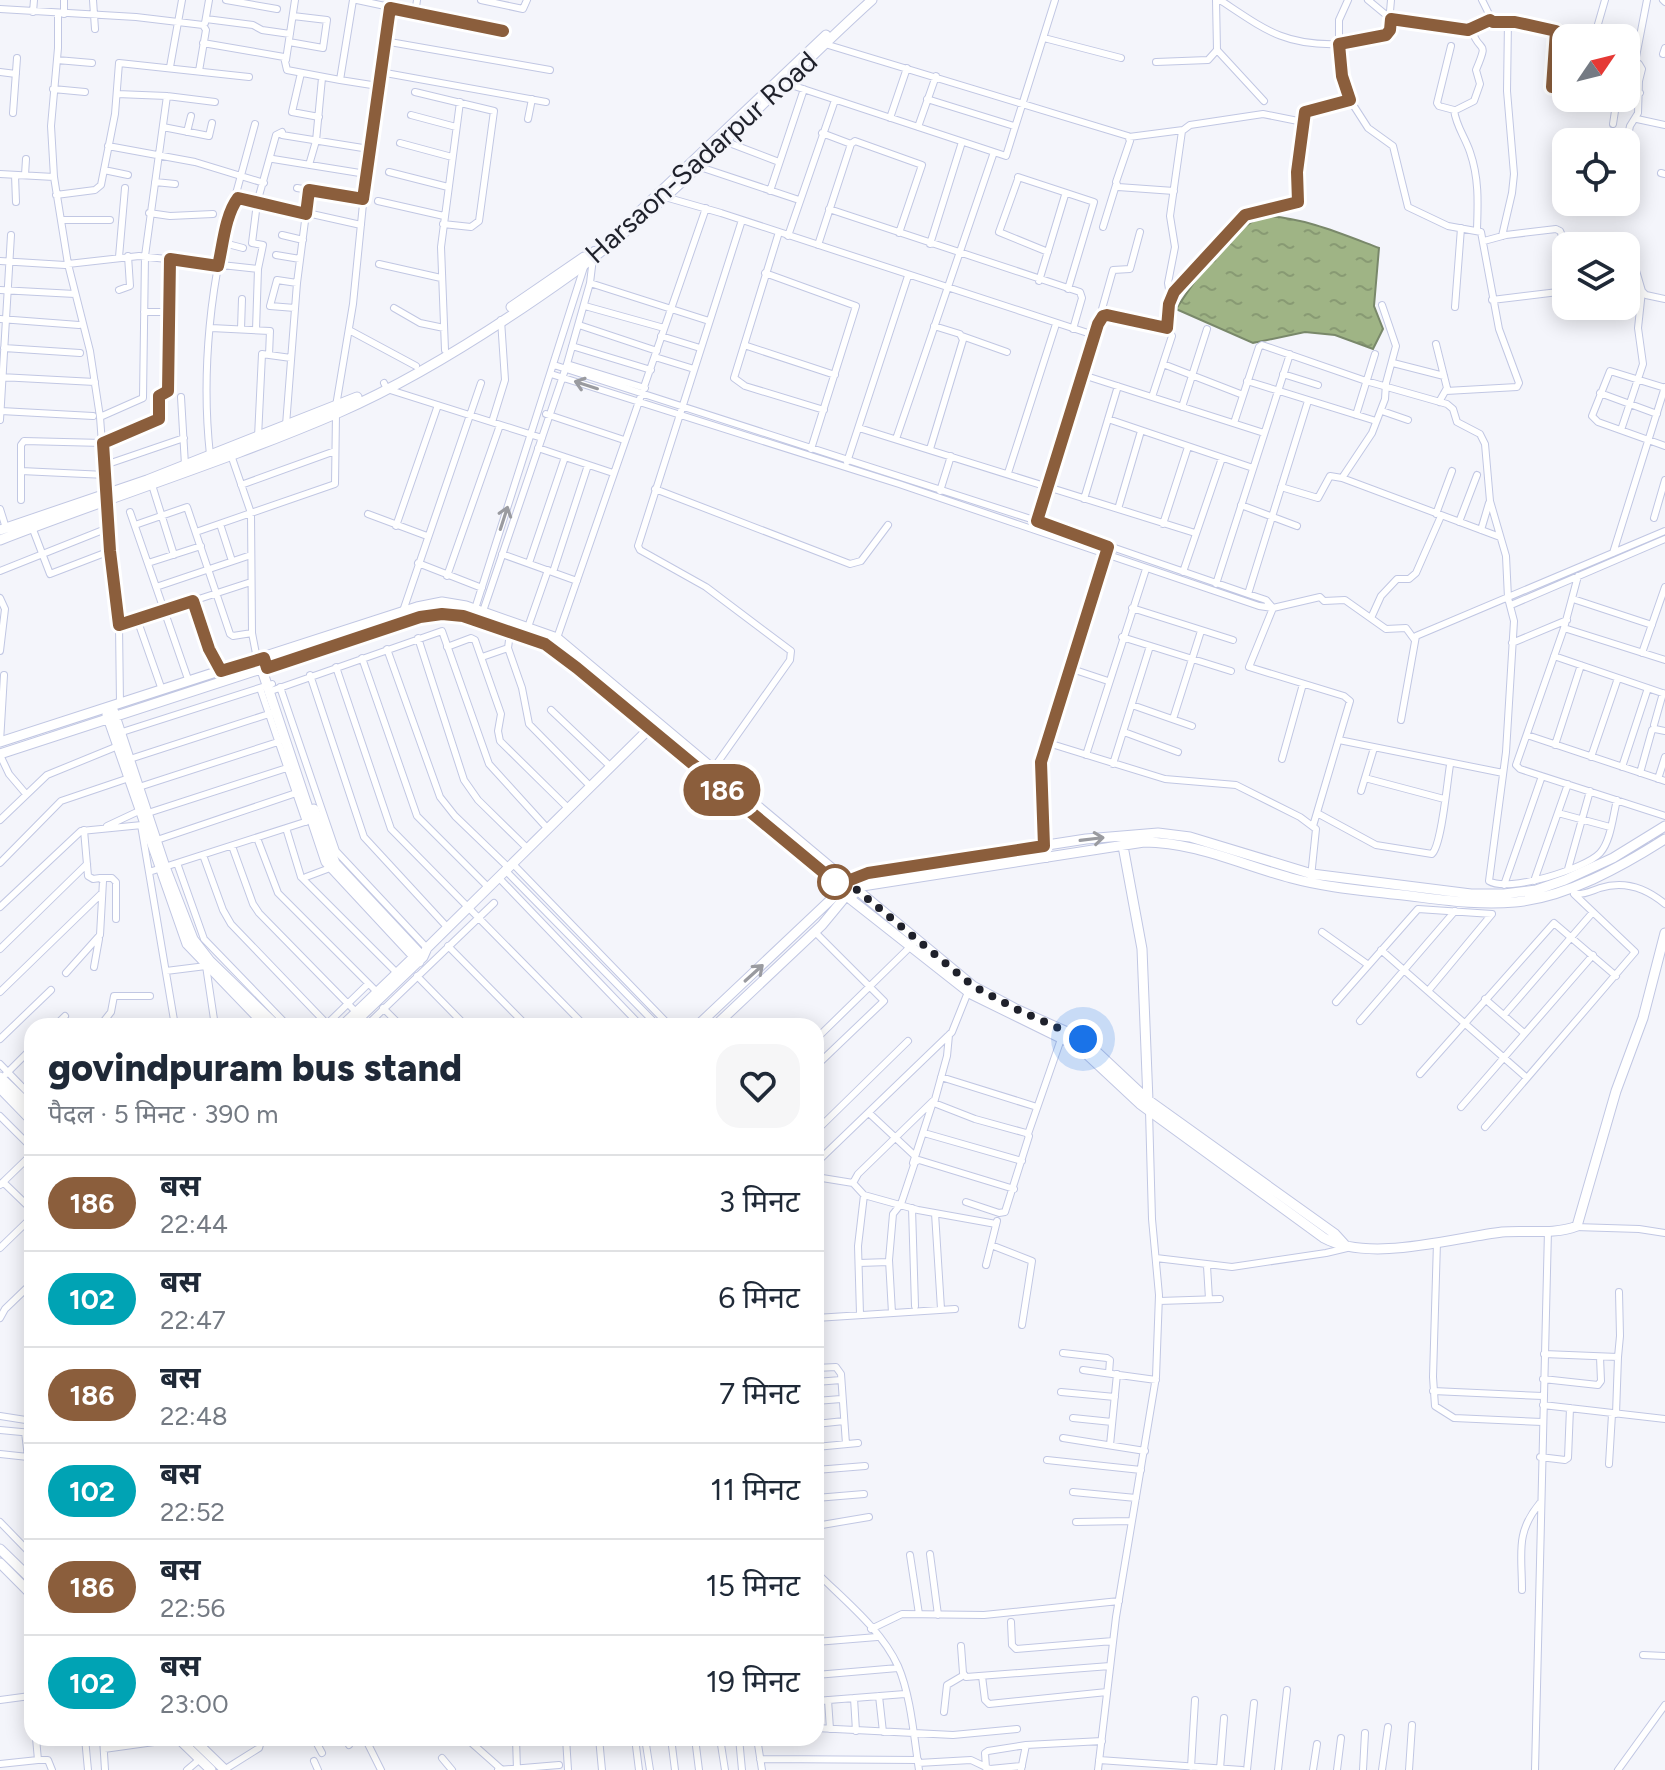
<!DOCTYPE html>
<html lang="hi">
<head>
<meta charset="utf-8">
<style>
	:root { --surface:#fff; --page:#f6f6f7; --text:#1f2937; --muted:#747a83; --line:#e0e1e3 }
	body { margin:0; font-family:Figtree,"Noto Sans Devanagari",sans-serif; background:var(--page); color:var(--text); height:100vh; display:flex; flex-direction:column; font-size:30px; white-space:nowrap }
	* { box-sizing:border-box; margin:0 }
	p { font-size:26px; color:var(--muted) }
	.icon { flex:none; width:44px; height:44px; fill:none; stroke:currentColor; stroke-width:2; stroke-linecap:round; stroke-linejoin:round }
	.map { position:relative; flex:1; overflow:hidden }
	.side { position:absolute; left:24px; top:1018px; width:800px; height:728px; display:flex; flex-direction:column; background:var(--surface); border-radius:24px; box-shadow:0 4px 20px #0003 }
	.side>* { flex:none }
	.badge { padding:0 16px; border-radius:26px; font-size:28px; line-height:52px }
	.needle { width:52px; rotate:55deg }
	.fabs { position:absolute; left:1552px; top:24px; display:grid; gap:16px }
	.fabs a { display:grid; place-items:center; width:88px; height:88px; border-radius:16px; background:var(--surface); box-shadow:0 4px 20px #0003; font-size:40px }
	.you { position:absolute; width:40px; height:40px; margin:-20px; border:6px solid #fff; border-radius:50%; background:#1a73e8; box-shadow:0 0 0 12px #1a73e833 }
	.map>.badge { position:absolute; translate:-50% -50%; box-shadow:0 0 0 4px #fff }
	.round { display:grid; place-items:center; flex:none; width:84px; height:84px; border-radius:24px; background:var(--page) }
	.overview { display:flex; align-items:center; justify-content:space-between; height:136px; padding:0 24px }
	h1 { font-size:38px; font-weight:800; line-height:60px }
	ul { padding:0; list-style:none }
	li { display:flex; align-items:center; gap:24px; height:96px; padding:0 24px; border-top:2px solid var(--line) }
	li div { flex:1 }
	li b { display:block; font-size:30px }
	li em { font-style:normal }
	li .badge { min-width:88px; font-weight:700; text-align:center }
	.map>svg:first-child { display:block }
</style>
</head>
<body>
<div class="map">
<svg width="1665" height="1770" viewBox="0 0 1665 1770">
	<defs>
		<pattern id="water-ripples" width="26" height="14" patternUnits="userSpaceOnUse" patternTransform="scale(2)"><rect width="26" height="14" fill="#9fb485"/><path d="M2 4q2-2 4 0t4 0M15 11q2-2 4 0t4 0" fill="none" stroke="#889a73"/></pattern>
	</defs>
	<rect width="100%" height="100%" fill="#f4f5fb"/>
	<path fill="url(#water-ripples)" stroke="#79886a" stroke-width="2" d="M1263,216C1303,217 1342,234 1379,248L1374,306L1383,329L1373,349L1335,335L1305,332L1253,343L1176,309C1200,274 1223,234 1263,216Z"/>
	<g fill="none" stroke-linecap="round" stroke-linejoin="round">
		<g stroke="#c1c7e3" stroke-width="8">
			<path id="street" d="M64,0V14
				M93,0L95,29
				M226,0L277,9
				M357,0L503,31
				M481,0L523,9L527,0
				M1216,0L1217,50L1264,101
				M1220,0C1264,29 1284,46 1339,44L1342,76L1350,100L1368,128L1393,146L1408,207L1448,226L1481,232L1499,329L1519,383L1517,387L1446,391
				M1348,0L1339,20V44L1388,34L1391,0
				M1368,0L1391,19L1397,21L1468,30L1490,20
				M1482,0L1493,22H1515L1578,38
				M1663,0L1665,2
				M0,9L136,17L203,25L206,30L199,71
				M33,12L34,0
				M58,13V48L51,126L54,177L68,264L90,351L100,417L110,551L119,625L120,704
				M415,14L417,0
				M206,19L253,25L262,30L290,34
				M205,23L209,0
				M1044,38L1121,58
				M1594,38L1605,0
				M384,41L550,70
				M289,42L323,48L327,20L293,16
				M203,43L284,57L287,70L340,80L353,0
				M825,44L1128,136L1130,141L1116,182L1118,187L1174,191
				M1451,46L1437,103L1439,106L1454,110C1456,126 1465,137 1470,152C1479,178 1478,202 1477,229
				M1663,54L1665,48
				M1626,58L1639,64L1642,69L1639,81L1638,113L1630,126L1626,145
				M57,60L92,63
				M286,60L295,0
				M1156,62L1208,60L1217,50
				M1635,62L1647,0
				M170,67L182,0
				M0,72L16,74
				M380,72L546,102
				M301,73L292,112L319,117
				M340,80L378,86
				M785,83L1006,156L1055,0
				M1552,87L1556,31
				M1626,88L1640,93
				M53,89L85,92
				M415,92L494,111L479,221L471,227L443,224
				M117,94L167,96L215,102
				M927,99L1014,126
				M1454,111L1474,101L1480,84L1476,70C1490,37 1479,55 1472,30
				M13,113L17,58
				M411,115L456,127
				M890,118L907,68
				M528,119L532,99
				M1637,119L1665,125
				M1613,124L1617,98
				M163,127L209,136L212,123
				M918,127L936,76
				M187,132L191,116
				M822,133L851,144
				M282,135L369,149
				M1129,137L1183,130
				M724,141L779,162
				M400,143L452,157
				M108,146L195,162L264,183
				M273,159L366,174
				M309,165L316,141L322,78
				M697,166L799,200
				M104,170L128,175
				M389,172L448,187
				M1661,173L1665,174
				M0,174L54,177
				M15,175L16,202
				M25,175L26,159
				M1018,177L1094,202L1068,289
				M1018,179L999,232L1048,252
				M155,182L175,184
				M297,188L363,199
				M770,191L804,89
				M56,195L95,190L101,185L115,114L119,63L249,77
				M665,197L721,213L1094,335
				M234,201L255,124
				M378,201L444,216
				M829,209L1080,292L1082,298L1073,329
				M149,213L170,216L213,214
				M61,220H110
				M1103,227L1116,185
				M779,232L734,378L745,386L824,410
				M282,235L303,240
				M788,236L835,100
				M1502,236L1512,193L1514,174L1507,91L1508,21
				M1484,241L1506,235L1556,229L1560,231L1566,244L1624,243L1629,247L1642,291L1646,295L1665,299
				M224,243L243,248
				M930,244L962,142
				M818,245L851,144L855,141L922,165L899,233
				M276,255L300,259
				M119,257L125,188
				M0,261L65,265
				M68,264L139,256L258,269
				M379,264L441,278
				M765,273L856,306L811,449
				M1039,281L1065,195
				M590,283L709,321
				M0,290L75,294
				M119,290L130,286L128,256
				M1170,295L1168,283L1175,247L1170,216L1182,131L1190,125L1263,114L1303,122
				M1492,300L1558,292
				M1382,305L1396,346L1386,383L1385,399L1372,433L1342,478L1500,537
				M585,306L664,328
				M1455,307L1461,228
				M295,308L270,306L277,280L297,283
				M394,308L420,323L444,328
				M144,312H169
				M1103,316L1102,309L1113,270L1130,269L1140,232
				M0,319L79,325
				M579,325L657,351
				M211,328L270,331L269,355
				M241,329L242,299
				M256,330L258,269L263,245L252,243L257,203L276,135L282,132
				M349,330L416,366
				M661,336L700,348
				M962,336L1007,352
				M1436,344L1447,388L1439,402
				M744,345L835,375
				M572,346L651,370
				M4,348L80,353
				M445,350L441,247L460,102
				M655,357L694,369
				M1393,363L1444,376
				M567,364L645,388
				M1163,364L1243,395
				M554,365L1034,520L1248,594L1266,600L1273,608
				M551,374L899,484L1259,606L1273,608L1320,597L1324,601L1345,600L1386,629L1406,628L1414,639
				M1283,374L1318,385
				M1083,375L1264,433
				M0,377L95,382
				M1247,381L1376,421
				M384,383L387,389L542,438
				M1665,388L1610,371L1592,416L1598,422L1665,446
				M1600,393L1657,414
				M181,397L185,465
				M1152,397L1172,336L1168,327
				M336,406L353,304L366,174L391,0
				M1182,407L1207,329
				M1,411L93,416
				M1382,411L1408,420
				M546,414L624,440
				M1356,415L1375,354
				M100,417L143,398L145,256L167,96
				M1108,419L1253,468
				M0,420L11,235
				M492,422L505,380L501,320
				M1234,423L1259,347L1262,345L1366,381L1447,404L1453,409L1457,422L1480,434L1485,444L1490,501L1506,556L1508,598L1514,621L1506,752L1489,881C1508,893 1585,869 1600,853C1611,841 1613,815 1617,800
				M286,425L297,283L309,190
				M859,428L1195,533
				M1621,430L1643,364L1638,328L1642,291
				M258,437L262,354L291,358
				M896,439L994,152
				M538,448L613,473
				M930,449L963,340L960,334L934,326
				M210,455C201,373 210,279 234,201L240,198L361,225
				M231,455L251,513L252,633L257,659
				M847,462L908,276
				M105,465L184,438
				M21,471L106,475
				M1008,473L1056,324
				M152,485L174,555
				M241,485L335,451
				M1281,487L1318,498L1330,476L1342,478
				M655,489L850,564L861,561L888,525
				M940,491L951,456
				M1084,499L1118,386
				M21,500V445L24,441L103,443L159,419V396L168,391L170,259
				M1241,505L1297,526
				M0,509L6,528
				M1118,509L1141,431
				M130,512L189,682
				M368,514L427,536
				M1436,514L1452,471
				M1654,518L1665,480
				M1037,522L1100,319L1107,315L1167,328L1169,304L1174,292L1240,220C1256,205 1281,211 1299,201L1297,172L1305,112L1350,100
				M1459,522L1477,475
				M220,524L232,561
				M1163,524L1188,447
				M135,525L187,507L230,634L233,636L252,633
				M396,526L438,405
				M32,527L50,574
				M1481,530L1489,503
				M196,532L335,484L336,414
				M1613,553L1665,387
				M502,554L577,581
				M148,563L201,546
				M418,563L482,588
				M529,563L565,457
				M0,571L108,528
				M553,572L588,465
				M1183,572L1222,458
				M50,574L110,551
				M447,576L500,425
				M1578,576L1564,628L1516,765L1520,769L1665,816
				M1216,584L1290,354
				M156,587L251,555
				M1248,594L1308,401
				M0,598L5,609L0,651
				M1573,599L1652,625
				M193,601L209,649L221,671
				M1511,605L1665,539
				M1132,608L1233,640
				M1273,608L1249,667L1344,696L1350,701L1313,826
				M403,611L481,383
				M474,612L585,264
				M1371,618L1381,596L1397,579H1409L1416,573L1441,516
				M137,619L162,690
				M479,623L567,364L590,283L594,250
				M119,625L251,582
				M528,627L548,570
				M1564,628L1665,660
				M510,633L508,648L522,688L529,724L591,787
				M1122,637L1231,671
				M418,638L464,780L478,800L528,849
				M557,638L706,208
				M1512,643L1567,620
				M447,647L471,638L475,640L501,714L498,731L500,741L568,808
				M387,649L440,797L455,816L509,868
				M1642,653L1665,587
				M1554,656L1665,694
				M482,657L508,648
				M362,658L417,816L489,888
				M336,667L391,829L585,1026
				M1069,668L1108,681
				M310,675L364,837L448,928
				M280,687L336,851L427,948
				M260,688L306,822
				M268,692L442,631L489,764L548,829
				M1132,705L1192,726
				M551,710L611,767
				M1173,719L1201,631
				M1401,720L1416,636L1665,531
				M1654,725L1663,693
				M1655,729L1665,731
				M1124,732L1178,752
				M119,733L272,684
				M1527,735L1665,781
				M1339,740L1503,773
				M0,742L4,675
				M1045,742L1165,779L1236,785L1300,817L1316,829L1311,877
				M1555,745L1581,665
				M0,755L9,774L26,794
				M1086,755L1146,569
				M1591,757L1618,678
				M130,759L275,712
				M1282,759L1303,684
				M1113,764L1150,646
				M1622,767L1648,688
				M713,769L790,660L791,651L706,587L640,550L638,546L742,220
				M1640,773L1652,730
				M1365,778L1444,799
				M1658,779L1665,757
				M136,788L284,740
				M1361,791L1374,748
				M148,813L293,766
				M1317,813L1376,845L1432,854C1442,844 1447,782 1450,765
				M1558,813L1610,827
				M0,820L47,775L118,746
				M141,825L175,1026
				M107,826L139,811
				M286,828L301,877L397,973
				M257,838L278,893L377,992
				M157,840L302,791
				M232,846L253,904L259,913L356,1012
				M203,855L223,910L231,924L329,1026
				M1046,859L1041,762L1106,552
				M0,863L61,801L129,778
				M177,863L204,939L288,1026
				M513,864L670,1026
				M1568,869L1590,791
				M506,871L658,1026
				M149,872L311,820
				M306,877L330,868
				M100,878H112L116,882V919
				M499,878L641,1026
				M1534,881L1568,784
				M1504,885L1542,776
				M1575,894C1584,895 1591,891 1600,888C1625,880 1646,888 1665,904
				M0,907L81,831L142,825
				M815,932L884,1001L816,1066
				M1322,932L1367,964
				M448,946L527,1026
				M0,949L87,864
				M1381,950L1527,1078
				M94,967L99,939
				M166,971L206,966L215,1026
				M66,973L100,935L103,881L100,878L93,879L88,876L84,830
				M417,976L466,1026
				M0,992L102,893
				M1485,999L1524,1033
				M1336,1002L1418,909L1492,914L1428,991
				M383,1008L401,1026
				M1504,1015L1593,912
				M1360,1021L1455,911
				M55,1026L65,1016
				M100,1026L111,1012L114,996H150
				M325,1026L368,984
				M366,1026L494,903
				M949,1035L947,1056L934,1103L975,1119L1026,1133L1029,1136L1005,1212L999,1213L966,1202
				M0,1039L51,990
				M816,1039L913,944
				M0,1064L32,1097
				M6,1074L32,1048
				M1420,1074L1554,923L1616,976
				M941,1077L1037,1107
				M933,1101L858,1174L853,1183L864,1195L918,1210L996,1224
				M1461,1107L1593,955
				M869,1113L915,1156
				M0,1116L32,1148
				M1485,1127L1635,952L1574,894
				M816,1131L908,1041
				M924,1133L1022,1161
				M1028,1134L1061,1039
				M816,1163L952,1032L968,992
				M913,1163L932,1105
				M816,1177L853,1183
				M3,1182L32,1210
				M0,1185L32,1154
				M912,1208L915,1306
				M935,1213L941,1309
				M1575,1227L1639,1229L1665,1233
				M1437,1242L1433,1377L1435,1406L1454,1418L1542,1422
				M991,1245L1032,1261L1022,1325
				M0,1248L32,1217
				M1156,1258L1232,1267L1326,1253L1347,1248
				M859,1263L889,1262
				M986,1265L997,1221
				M1207,1266L1209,1299
				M1159,1301L1220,1299
				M892,1313L889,1260L893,1214L901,1204L915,1162L919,1160L1014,1189
				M860,1314L858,1246L864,1195
				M0,1318L5,1309L32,1283
				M816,1318L955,1309
				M1063,1353L1107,1358L1110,1360L1109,1373
				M1544,1354L1618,1357L1620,1336L1619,1292
				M816,1368L836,1367L841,1374L846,1444
				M1083,1370L1156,1380
				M1543,1379L1598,1385L1601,1381L1600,1357
				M816,1382L841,1380
				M1433,1391L1543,1396
				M1061,1392L1115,1397
				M816,1401L841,1399
				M1543,1405L1665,1419
				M1616,1414L1618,1357
				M0,1416L32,1421
				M1073,1418L1112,1422
				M816,1424L844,1421
				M0,1430L32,1433
				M25,1432L32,1492
				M1063,1438L1145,1451
				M1110,1445L1117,1374
				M816,1447L858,1443
				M0,1454L28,1457
				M1540,1457L1565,1460L1568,1458L1570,1408
				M1047,1460L1141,1470
				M1609,1464L1612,1414
				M816,1470L865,1466
				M1073,1492L1136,1498
				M816,1498L864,1494
				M0,1522L32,1555
				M1076,1522L1132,1521
				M816,1526L869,1517
				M930,1554L938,1615
				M910,1555L919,1614
				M816,1572C844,1600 881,1629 898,1666C911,1696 914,1738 919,1770
				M1522,1590C1522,1553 1515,1533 1540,1503
				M1011,1622L1012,1645L1016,1649L1113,1641
				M871,1629L902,1614L984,1615L1119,1601
				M816,1642L877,1637
				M961,1646L963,1673L966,1677L1110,1666
				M1643,1655L1665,1656
				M816,1675L898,1668
				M982,1676L985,1700L989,1704L1107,1692
				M32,1682L29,1686L32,1710
				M879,1696L883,1732
				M854,1698L856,1731
				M0,1700L30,1696
				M828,1700L830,1729
				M816,1701L905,1694
				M944,1712L947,1685L964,1675
				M816,1728L953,1735L1017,1729
				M36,1738L38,1760H48L52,1770
				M85,1738L88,1770
				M103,1738L105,1770
				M314,1738L322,1753
				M345,1738L349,1745
				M365,1738L381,1770
				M466,1738L501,1769
				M516,1738L517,1770
				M566,1738L568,1770
				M599,1738L602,1770
				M635,1738L639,1770
				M645,1738L650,1770
				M671,1738L675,1770
				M695,1738L699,1770
				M720,1738L725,1770
				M739,1738L742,1770
				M757,1738L762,1770
				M104,1749L154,1742
				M442,1758L452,1770
				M760,1759L918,1760
				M1099,1760L1242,1770
				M314,1761L318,1770
				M918,1763L971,1760L990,1769L1022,1766
				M0,1764L38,1760
				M1191,1767L1195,1700
				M986,1768L985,1753L988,1751L1026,1745L1102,1741
				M1220,1769L1224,1718
				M187,1770L200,1759
				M224,1770L259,1748L262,1738
				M498,1770L559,1765
				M1021,1770L1026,1745
				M1098,1770L1116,1617L1156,1377L1159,1295L1152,1219L1149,1111
				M1247,1770L1254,1703
				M1278,1770L1287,1690
				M1313,1770L1317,1744
				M1337,1770L1341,1738
				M1363,1770L1365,1733
				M1382,1770L1388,1727
				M1409,1770L1412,1725
				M1535,1770L1548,1230
				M1618,1770L1665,1705"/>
		</g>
		<g stroke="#c1c7e3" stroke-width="11">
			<path id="secondary" d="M639,212L826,35
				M511,307L584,257
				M0,530L147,480L357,397
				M0,540C113,496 229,460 340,412C418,378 503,323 573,273C682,193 772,90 872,0
				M260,664L326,862L419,962
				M113,710L165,867L193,939L210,961L277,1026
				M107,715L187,944L266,1026
				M0,742L417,607L442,602L466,606L557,638L847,881
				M0,754L420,617L442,614L463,616L551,648L841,887
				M314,809L335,863L423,957
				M1123,846L1142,949L1148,1101
				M851,881L868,873L1086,839L1158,833L1190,837L1312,874L1471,894H1504L1536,890L1565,880L1613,858L1665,826
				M856,887L1144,842C1195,842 1242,865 1291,878C1324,887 1359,890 1393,894C1433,898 1474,906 1515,902C1567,897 1621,867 1665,839
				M856,889L973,986L1016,1009L1083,1039L1148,1100L1335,1234L1345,1245
				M849,896L854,894L856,889L854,883L849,881L842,885L844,894L971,994L1079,1047L1140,1104L1324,1238C1370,1263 1452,1238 1502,1232C1526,1230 1555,1235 1577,1226L1616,1091L1643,1018L1665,933
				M342,1026L417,954
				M351,1026L423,957L427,948L650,728
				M697,1026L841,890
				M715,1026L822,925L846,896
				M0,1077L32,1108
				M0,1088L32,1121
				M0,1549L32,1580
				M0,1563L32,1595
				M178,1738L211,1770
				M192,1738L225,1770"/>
		</g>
		<use href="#street" stroke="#fff" stroke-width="6"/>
		<use href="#secondary" stroke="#fff" stroke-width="9"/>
	</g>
	<defs><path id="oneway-shaft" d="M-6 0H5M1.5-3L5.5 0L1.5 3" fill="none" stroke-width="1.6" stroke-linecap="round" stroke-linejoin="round" transform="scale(2)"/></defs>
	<g stroke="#9a9ba0">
		<use href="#oneway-shaft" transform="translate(586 385) rotate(-162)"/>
		<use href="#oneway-shaft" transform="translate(504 518) rotate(-72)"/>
		<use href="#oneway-shaft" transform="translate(1092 839) rotate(-7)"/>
		<use href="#oneway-shaft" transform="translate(754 973) rotate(-42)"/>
	</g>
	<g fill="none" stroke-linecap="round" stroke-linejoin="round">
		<g stroke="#fff" stroke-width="18">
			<path id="line" d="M503,31L390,8L363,199L309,190L306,214L238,198C225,215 223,245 218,266L170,259L168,391L159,396V419L103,443L110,551L119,625L193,601L209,649L221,671L264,658L267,668L420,617L442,614L463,616L545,644L577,668L841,887L845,882L868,873L1044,846L1041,762L1108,547L1037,521L1098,324L1103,316L1107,315L1167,328L1169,304L1174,292L1245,215L1298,202L1297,172L1305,112L1350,100L1342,76L1339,44L1386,35L1390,30L1391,19L1468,30L1490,20L1493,22H1515L1556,31L1552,87"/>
		</g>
		<use href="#line" stroke="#8b5e3c" stroke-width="12"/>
		<path stroke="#1f212b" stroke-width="8" stroke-dasharray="0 14.4" d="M835,882L842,885L847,881L853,882L856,889L973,986L1016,1009L1083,1039"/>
	</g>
	<circle fill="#fff" stroke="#8b5e3c" stroke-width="4" cx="835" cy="882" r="16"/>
	<g text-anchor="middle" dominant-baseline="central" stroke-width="6" stroke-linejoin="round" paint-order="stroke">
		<g font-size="28" fill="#1f212b" stroke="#f4f5fb">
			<text transform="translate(701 157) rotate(-42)">Harsaon-Sadarpur Road</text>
		</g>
	</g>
</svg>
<div class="fabs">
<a><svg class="needle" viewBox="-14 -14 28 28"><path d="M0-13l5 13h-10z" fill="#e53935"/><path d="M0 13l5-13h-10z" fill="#747a83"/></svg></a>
<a><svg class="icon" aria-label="locate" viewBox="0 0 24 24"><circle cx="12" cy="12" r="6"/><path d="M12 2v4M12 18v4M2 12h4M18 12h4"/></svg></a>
<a><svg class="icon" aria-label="layers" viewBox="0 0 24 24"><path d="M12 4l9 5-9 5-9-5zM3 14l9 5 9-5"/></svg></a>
</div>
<div class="you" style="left:1083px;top:1039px"></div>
<b class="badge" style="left:722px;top:790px;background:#8b5e3c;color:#fff">186</b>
<section class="side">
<div class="overview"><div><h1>govindpuram bus stand</h1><p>पैदल · 5 मिनट · 390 m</p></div><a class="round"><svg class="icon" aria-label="heart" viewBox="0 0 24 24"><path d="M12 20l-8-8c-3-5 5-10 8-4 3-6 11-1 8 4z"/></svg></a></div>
<ul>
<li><span class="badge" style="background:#8b5e3c;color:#fff">186</span><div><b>बस</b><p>22:44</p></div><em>3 मिनट</em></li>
<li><span class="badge" style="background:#00a3b4;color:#fff">102</span><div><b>बस</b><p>22:47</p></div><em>6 मिनट</em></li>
<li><span class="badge" style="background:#8b5e3c;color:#fff">186</span><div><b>बस</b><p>22:48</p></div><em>7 मिनट</em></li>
<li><span class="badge" style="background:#00a3b4;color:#fff">102</span><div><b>बस</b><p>22:52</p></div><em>11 मिनट</em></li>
<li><span class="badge" style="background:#8b5e3c;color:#fff">186</span><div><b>बस</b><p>22:56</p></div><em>15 मिनट</em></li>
<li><span class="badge" style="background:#00a3b4;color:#fff">102</span><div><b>बस</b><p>23:00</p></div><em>19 मिनट</em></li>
</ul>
</section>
</div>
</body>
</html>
